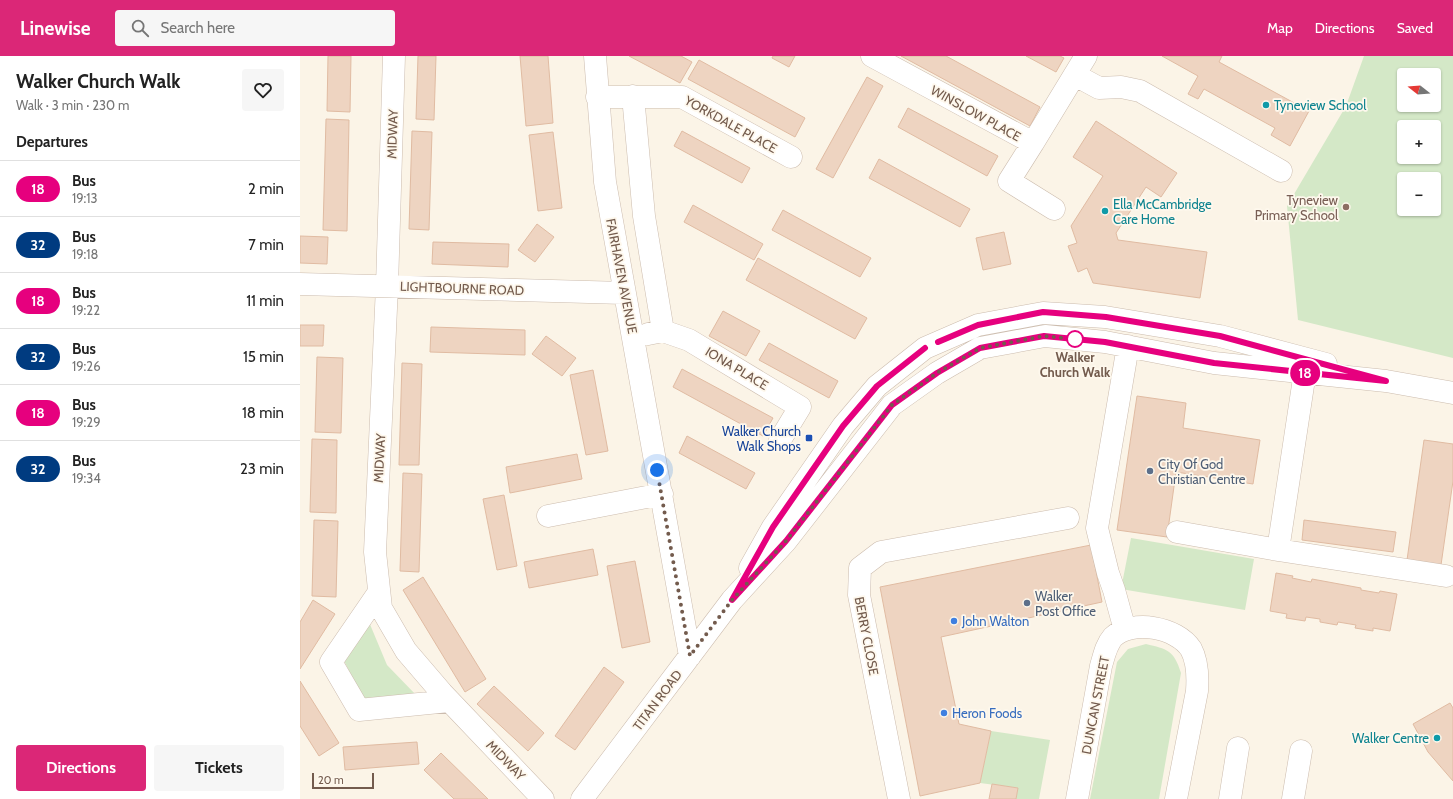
<!DOCTYPE html>
<html lang="en">
<head>
<meta charset="utf-8">
<style>
	:root { --surface:#fff; --page:#f6f6f6; --text:#222; --muted:#767676; --line:#e0e0e0; --accent:#db2777 }
	body { margin:0; font-family:Cabin,sans-serif; background:var(--page); color:var(--text); height:100vh; display:flex; flex-direction:column; font-size:15px; white-space:nowrap }
	* { box-sizing:border-box; margin:0 }
	p { font-size:13px; color:var(--muted) }
	.icon { flex:none; width:22px; height:22px; fill:none; stroke:currentColor; stroke-width:2; stroke-linecap:round; stroke-linejoin:round }
	.map { position:relative; flex:1; overflow:hidden }
	.side { display:flex; flex-direction:column; background:var(--surface); width:300px }
	.side>* { flex:none }
	.badge { padding:0 8px; border-radius:13px; font-size:14px; line-height:26px }
	.needle { width:26px; rotate:287deg }
	.buttons { position:absolute; left:1097px; top:12px; display:grid; gap:8px }
	.buttons a { display:grid; place-items:center; width:44px; height:44px; border-radius:4px; background:var(--surface); box-shadow:0 1px 3px #0004; font-size:20px }
	.scale { position:absolute; left:12px; bottom:10px; width:62px; box-sizing:border-box; padding-left:4px; border:2px solid #735b4d; border-top:0; font-size:11px; line-height:14px; white-space:nowrap; color:#735b4d; -webkit-text-stroke:3px #fef8ed; paint-order:stroke }
	.you { position:absolute; width:20px; height:20px; margin:-10px; border:3px solid #fff; border-radius:50%; background:#1a73e8; box-shadow:0 0 0 6px #1a73e833 }
	.map>.badge { position:absolute; translate:-50% -50%; box-shadow:0 0 0 2px #fff }
	h2 { padding:0 16px; font-size:15px; line-height:36px }
	.round { display:grid; place-items:center; flex:none; width:42px; height:42px; border-radius:4px; background:var(--page) }
	.headline { display:flex; align-items:center; justify-content:space-between; height:68px; padding:0 16px }
	h1 { font-size:19px; font-weight:700; line-height:30px }
	.primary-button { display:flex; gap:8px; margin-top:auto; padding:8px 16px }
	.primary-button a { flex:1; height:46px; border-radius:4px; background:var(--accent); color:#fff; font-size:16px; font-weight:700; line-height:46px; text-align:center }
	.primary-button a+a { background:var(--page); color:var(--text) }
	ul { padding:0; list-style:none }
	li { display:flex; align-items:center; gap:12px; height:56px; padding:0 16px; border-top:1px solid var(--line) }
	li div { flex:1 }
	li b { display:block; font-size:15px }
	li em { font-style:normal }
	li .badge { min-width:44px; font-weight:700; text-align:center }
	header { display:flex; align-items:center; gap:24px; box-sizing:border-box; height:56px; padding:0 20px; background:var(--accent); color:#fff }
	header strong { font-size:19px }
	nav { display:flex; gap:22px; margin-inline-start:auto; font-size:14px }
	.search { width:280px; height:36px; background:var(--page); display:flex; align-items:center; gap:10px; box-sizing:border-box; padding:0 14px; border-radius:4px; color:var(--muted); font-size:15px }
	main { display:flex; flex:1; min-height:0 }
	.map>svg:first-child { display:block }
</style>
</head>
<body>
<header>
<strong>Linewise</strong>
<div class="search"><svg class="icon" aria-label="search" viewBox="0 0 24 24"><circle cx="10" cy="10" r="6"/><path d="M15 15l6 6"/></svg>Search here</div>
<nav><a>Map</a><a>Directions</a><a>Saved</a></nav>
</header>
<main>
<section class="side">
<div class="headline"><div><h1>Walker Church Walk</h1><p>Walk · 3 min · 230 m</p></div><a class="round"><svg class="icon" aria-label="heart" viewBox="0 0 24 24"><path d="M12 20l-8-8c-3-5 5-10 8-4 3-6 11-1 8 4z"/></svg></a></div>
<h2>Departures</h2>
<ul>
<li><span class="badge" style="background:#e6007e;color:#fff">18</span><div><b>Bus</b><p>19:13</p></div><em>2 min</em></li>
<li><span class="badge" style="background:#003b80;color:#fff">32</span><div><b>Bus</b><p>19:18</p></div><em>7 min</em></li>
<li><span class="badge" style="background:#e6007e;color:#fff">18</span><div><b>Bus</b><p>19:22</p></div><em>11 min</em></li>
<li><span class="badge" style="background:#003b80;color:#fff">32</span><div><b>Bus</b><p>19:26</p></div><em>15 min</em></li>
<li><span class="badge" style="background:#e6007e;color:#fff">18</span><div><b>Bus</b><p>19:29</p></div><em>18 min</em></li>
<li><span class="badge" style="background:#003b80;color:#fff">32</span><div><b>Bus</b><p>19:34</p></div><em>23 min</em></li>
</ul>
<div class="primary-button"><a>Directions</a><a>Tickets</a></div>
</section>
<div class="map">
<svg width="1153" height="743" viewBox="0 0 1153 743">
	<rect width="100%" height="100%" fill="#fbf4e7"/>
	<path fill="#d4e8c7" fill-rule="evenodd" d="M1064,0H1153V302L998,264L987,150L1046,50ZM1104,19H1134V49H1104ZM1104,71H1134V101H1104ZM1104,123H1134V153H1104Z
		M831,482L954,503L945,554L821,533Z
		M69,566L87,609L118,641L66,647L43,603Z
		M846,588C867,593 874,594 881,617L859,743H790L817,606L828,593Z
		M691,675L750,684L739,743H716L718,732L680,727Z"/>
	<path fill="#eed4c1" stroke="#e0bba2" d="M28,0H51L50,56L27,55Z
		M118,0H136L134,64L116,63Z
		M220,0H248L253,67L226,70Z
		M329,0H381L392,6L380,27Z
		M473,0H495L489,11L472,2Z
		M601,0H646L740,51L730,70Z
		M726,0H760L764,2L756,16Z
		M862,0H922L919,6L1009,55L990,90L971,79L975,72L904,33L898,43L888,38L898,20Z
		M399,4L505,62L495,81L388,23Z
		M567,21L583,30L533,122L516,113Z
		M608,52L698,100L687,120L598,71Z
		M26,63L49,64L47,175L23,174Z
		M796,65L877,117L861,141L846,131L816,177L818,184L907,196L900,242L793,227L787,212L778,216L768,190L777,187L771,170L803,120L773,101Z
		M112,75L132,76L129,174L109,173Z
		M382,75L450,112L442,127L374,90Z
		M253,76L262,152L238,155L229,79Z
		M579,103L670,153L660,171L569,122Z
		M393,149L463,188L454,204L384,166Z
		M483,154L571,202L560,221L472,174Z
		M237,168L254,181L235,206L218,194Z
		M704,176L711,208L683,214L676,182Z
		M0,180L28,181L27,208L0,207Z
		M133,186L209,188L208,211L132,208Z
		M458,202L567,262L555,283L446,224Z
		M423,255L460,275L446,300L409,280Z
		M0,269H24L23,290H0Z
		M131,271L225,274V299L130,296Z
		M246,280L276,302L262,320L232,298Z
		M469,287L538,325L529,342L459,304Z
		M17,301L43,302L41,377L15,376Z
		M102,307L122,308L119,409H99Z
		M382,313L473,362L463,380L373,331Z
		M293,314L308,395L286,399L270,319Z
		M837,340L886,347L883,372L960,384L953,428L876,416L867,481L817,474Z
		M387,380L455,417L446,433L379,397Z
		M12,383L37,384L36,457L10,456Z
		M1124,384L1153,388V425L1141,509L1107,504Z
		M277,398L282,423L210,437L206,411Z
		M103,417L122,418L119,516L100,515Z
		M204,439L217,510L197,514L183,443Z
		M14,464L38,465L36,541L12,540Z
		M1004,464L1096,476L1093,496L1002,484Z
		M791,489L802,546L641,581L659,668L691,675L680,727L620,740L580,531Z
		M293,493L298,519L229,532L224,506Z
		M335,505L350,586L322,592L307,510Z
		M976,517L993,520L992,522L1011,526L1012,523L1061,532V534L1079,537L1080,535L1097,538L1090,575L1073,572V575L1055,572L1056,569L1038,566L1037,569L1020,566V563L1006,561L1005,565L986,562L987,558L970,555Z
		M123,521L186,623L165,636L103,534Z
		M13,544L35,558L0,613V566Z
		M304,611L324,626L275,694L255,680Z
		M0,625L39,687L19,700L0,670Z
		M194,630L244,677L228,695L177,648Z
		M1150,647L1153,652V725L1128,696L1113,668Z
		M117,686L119,708L45,714L43,691Z
		M141,697L188,743H154L124,714Z
		M692,728L718,732L716,743H689Z"/>
	<g fill="none" stroke-linecap="round" stroke-linejoin="round">
		<g stroke="#ccbcae" stroke-width="23">
			<path id="minor" d="M94,0L87,230L75,496L81,552L106,595L142,637L243,743
				M295,0L305,126L390,600
				M572,0L733,87L786,0
				M775,19L799,32L821,31L840,35L981,115
				M333,40L344,160L363,275
				M297,41H382L491,101
				M733,87L709,125L754,153
				M0,228L324,237
				M348,278L363,275L389,284L500,351L480,384
				M1007,303L978,494L1146,520
				M248,460L362,438
				M877,476L978,494
				M450,512L473,471L543,370L577,330L625,292L678,269L743,257L805,261L920,280L1026,308
				M79,536L31,606L59,654L149,645
				M825,574L814,534L808,517L797,472L828,290
				M282,743L432,544L486,485L592,349L637,317L680,292L745,280L805,286L914,307L1086,325L1153,337
				M599,743L559,539L560,512L581,496L768,462
				M777,743L801,610C804,600 806,589 813,581C832,563 877,571 891,593C898,606 898,621 897,635L876,743
				M930,743L938,692
				M993,743L1001,695"/>
		</g>
		<use href="#minor" stroke="#fff" stroke-width="22"/>
	</g>
	<g fill="none" stroke-linecap="round" stroke-linejoin="round">
		<g stroke="#fff" stroke-width="9">
			<path id="line" d="M625,292L577,330L543,370L473,471L432,544L486,485L592,349L637,317L680,292L744,280L805,286L914,307L1086,325L920,280L806,261L743,256L678,269L638,286"/>
		</g>
		<use href="#line" stroke="#e6007e" stroke-width="6"/>
		<path stroke="#735b4d" stroke-width="4" stroke-dasharray="0 7.2" d="M357,414L390,600L432,544L486,485L592,349L637,317L680,292L744,280L775,283"/>
	</g>
	<g fill="#0f9aa8" stroke="#fef8ed" stroke-width="1.5">
		<circle cx="966" cy="49" r="4"/>
		<circle cx="805" cy="155" r="4"/>
		<circle cx="1137" cy="682" r="4"/>
	</g>
	<circle fill="#8d6e63" stroke="#fef8ed" stroke-width="1.5" cx="1046" cy="151" r="4"/>
	<circle fill="#fff" stroke="#e6007e" stroke-width="2" cx="775" cy="283" r="8"/>
	<rect fill="#1a4fb4" stroke="#fef8ed" stroke-width="1.5" x="505" y="378" width="8" height="8" rx="2"/>
	<g fill="#5c6f8a" stroke="#fef8ed" stroke-width="1.5">
		<circle cx="850" cy="415" r="4"/>
		<circle cx="727" cy="547" r="4"/>
	</g>
	<g fill="#3f7fe0" stroke="#fef8ed" stroke-width="1.5">
		<circle cx="654" cy="565" r="4"/>
		<circle cx="644" cy="657" r="4"/>
	</g>
	<g text-anchor="middle" dominant-baseline="central" stroke-width="3.5" stroke-linejoin="round" paint-order="stroke">
		<g font-size="13" fill="#0d838f" stroke="#fef8ed" text-anchor="start">
			<text x="974" y="49">Tyneview School</text>
			<text x="813" y="148">Ella McCambridge<tspan x="813" dy="15">Care Home</tspan></text>
			<text x="1129" y="682" text-anchor="end">Walker Centre</text>
		</g>
		<g font-size="13" fill="#735b4d" stroke="#fef8ed">
			<text transform="translate(676 57) rotate(29)">WINSLOW PLACE</text>
			<text transform="translate(431 68) rotate(29)">YORKDALE PLACE</text>
			<text transform="translate(92 78) rotate(-88)">MIDWAY</text>
			<text transform="translate(322 220) rotate(79)">FAIRHAVEN AVENUE</text>
			<text transform="translate(162 232) rotate(2)">LIGHTBOURNE ROAD</text>
			<text transform="translate(437 312) rotate(31)">IONA PLACE</text>
			<text transform="translate(79 402) rotate(-87)">MIDWAY</text>
			<text transform="translate(567 580) rotate(79)">BERRY CLOSE</text>
			<text transform="translate(357 644) rotate(-53)">TITAN ROAD</text>
			<text transform="translate(795 649) rotate(-79)">DUNCAN STREET</text>
			<text transform="translate(206 704) rotate(46)">MIDWAY</text>
		</g>
		<g font-size="13" fill="#785e54" stroke="#fef8ed" text-anchor="end">
			<text x="1038" y="144">Tyneview<tspan x="1038" dy="15">Primary School</tspan></text>
		</g>
		<g font-size="13" font-weight="bold" fill="#735b4d" stroke="#fef8ed">
			<text x="775" y="301">Walker<tspan x="775" dy="15">Church Walk</tspan></text>
		</g>
		<g font-size="13" fill="#164399" stroke="#fef8ed" text-anchor="end">
			<text x="501" y="375">Walker Church<tspan x="501" dy="15">Walk Shops</tspan></text>
		</g>
		<g font-size="13" fill="#4e5e75" stroke="#fef8ed" text-anchor="start">
			<text x="858" y="408">City Of God<tspan x="858" dy="15">Christian Centre</tspan></text>
			<text x="735" y="540">Walker<tspan x="735" dy="15">Post Office</tspan></text>
		</g>
		<g font-size="13" fill="#366cbe" stroke="#fef8ed" text-anchor="start">
			<text x="662" y="565">John Walton</text>
			<text x="652" y="657">Heron Foods</text>
		</g>
	</g>
</svg>
<div class="buttons">
<a><svg class="needle" viewBox="-14 -14 28 28"><path d="M0-13l5 13h-10z" fill="#e53935"/><path d="M0 13l5-13h-10z" fill="#767676"/></svg></a>
<a>+</a>
<a>−</a>
</div>
<div class="scale">20 m</div>
<div class="you" style="left:357px;top:414px"></div>
<b class="badge" style="left:1005px;top:317px;background:#e6007e;color:#fff">18</b>
</div>
</main>
</body>
</html>
